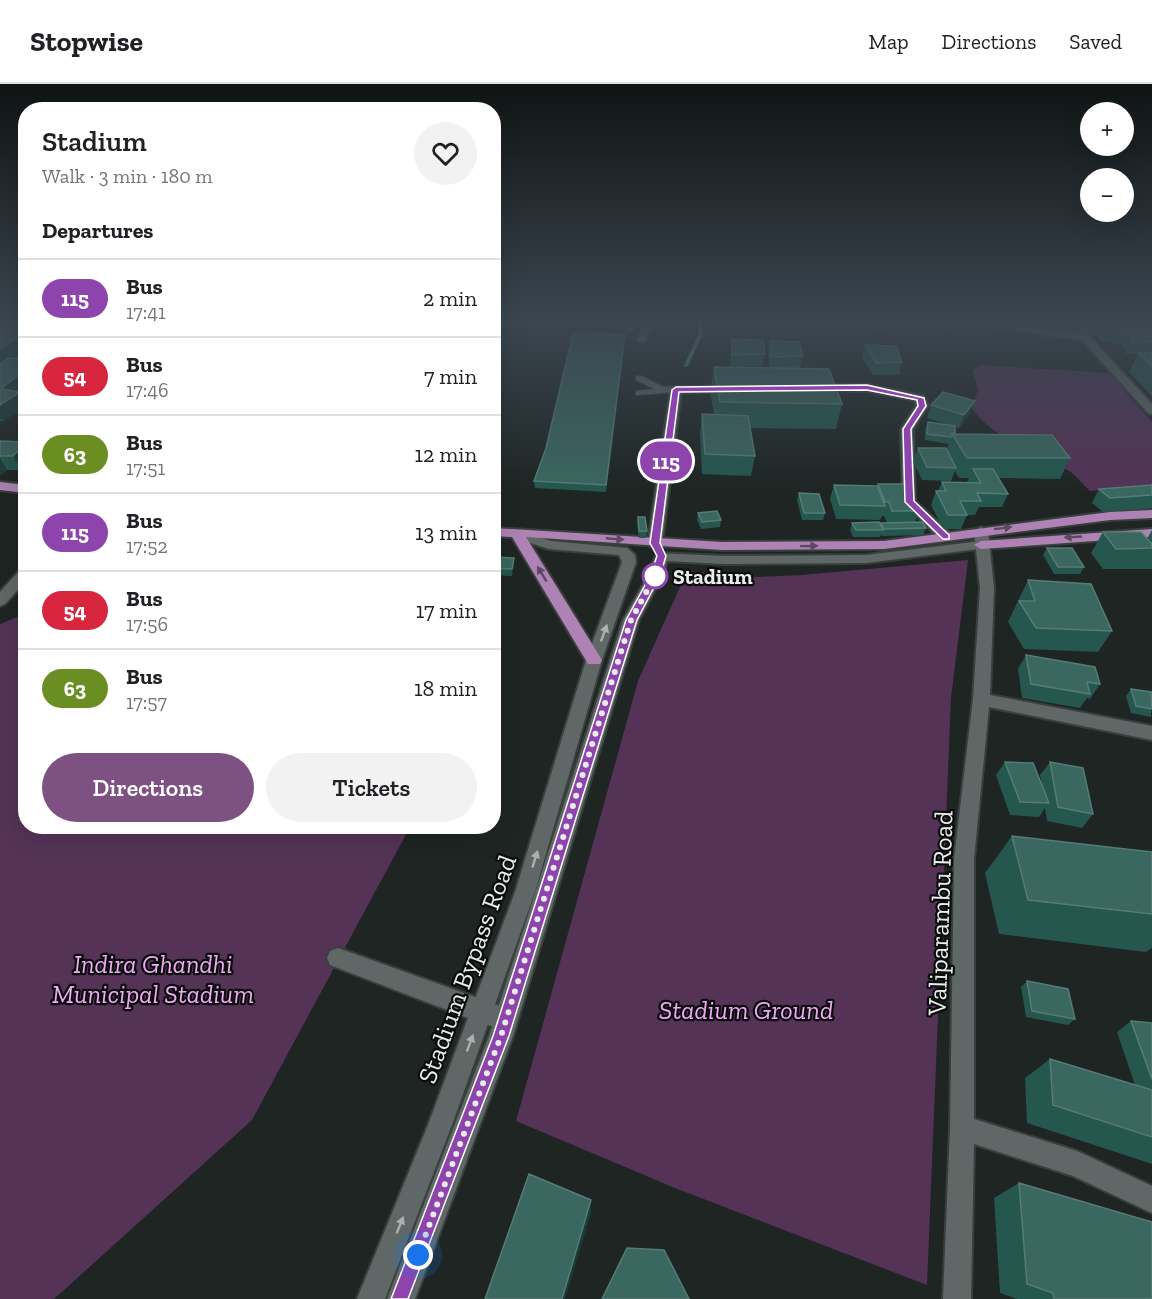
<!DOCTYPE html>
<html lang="en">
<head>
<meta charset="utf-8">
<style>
	:root { --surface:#fff; --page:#f2f2f2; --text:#202124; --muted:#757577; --line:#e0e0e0; --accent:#7d5182 }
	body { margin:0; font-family:"Zilla Slab",serif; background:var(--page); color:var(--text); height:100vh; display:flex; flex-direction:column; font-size:22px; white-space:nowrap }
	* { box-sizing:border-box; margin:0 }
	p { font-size:20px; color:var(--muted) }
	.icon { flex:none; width:33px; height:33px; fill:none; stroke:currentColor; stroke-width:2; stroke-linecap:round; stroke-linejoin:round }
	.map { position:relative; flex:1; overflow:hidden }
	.sheet { position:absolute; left:18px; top:18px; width:483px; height:732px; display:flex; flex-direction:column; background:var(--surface); border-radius:24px; box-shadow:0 6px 24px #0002 }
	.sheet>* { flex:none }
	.badge { padding:0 12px; border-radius:20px; font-size:21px; line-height:39px }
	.fabs { position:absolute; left:1080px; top:18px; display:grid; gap:12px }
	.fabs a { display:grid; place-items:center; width:54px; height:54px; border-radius:50%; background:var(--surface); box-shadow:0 6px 24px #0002; font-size:30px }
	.you { position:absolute; width:30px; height:30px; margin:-15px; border:4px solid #fff; border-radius:50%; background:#1a73e8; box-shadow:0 0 0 9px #1a73e833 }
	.map>.badge { position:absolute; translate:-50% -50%; box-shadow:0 0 0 3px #fff }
	h2 { padding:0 24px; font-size:22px; line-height:54px }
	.round { display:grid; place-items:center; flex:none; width:63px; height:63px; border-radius:32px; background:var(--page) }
	.head { display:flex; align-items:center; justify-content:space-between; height:102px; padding:0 24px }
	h1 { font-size:28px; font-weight:600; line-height:45px }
	.action { display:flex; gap:12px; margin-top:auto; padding:12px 24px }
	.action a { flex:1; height:69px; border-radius:36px; background:var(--accent); color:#fff; font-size:24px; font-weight:600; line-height:69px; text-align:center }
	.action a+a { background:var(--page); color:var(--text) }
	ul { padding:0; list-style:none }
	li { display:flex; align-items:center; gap:18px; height:78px; padding:0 24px; border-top:2px solid var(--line) }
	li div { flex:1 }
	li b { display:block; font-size:22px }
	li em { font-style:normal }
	li .badge { min-width:66px; font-weight:700; text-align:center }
	header { display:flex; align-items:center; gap:36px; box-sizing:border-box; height:84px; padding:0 30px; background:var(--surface); border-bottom:2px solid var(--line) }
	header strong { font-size:28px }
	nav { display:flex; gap:33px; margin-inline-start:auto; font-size:21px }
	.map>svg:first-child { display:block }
</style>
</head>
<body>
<header>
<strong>Stopwise</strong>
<nav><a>Map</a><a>Directions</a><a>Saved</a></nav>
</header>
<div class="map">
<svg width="1152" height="1215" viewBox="0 0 1152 1215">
	<rect width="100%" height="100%" fill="#1e2523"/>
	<path fill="#543357" d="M981,281L1109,289L1152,338V404L1148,401L1090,407C1083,401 1077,392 1069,387C1037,367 993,356 971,323L978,306L973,286Z
		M968,476L951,614L927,1201L675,1104L516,1037L638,597L687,487L757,493L802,491Z
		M25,530L26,742L410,743L252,1036L54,1215H0V540Z"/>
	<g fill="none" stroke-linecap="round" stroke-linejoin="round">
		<path fill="#4da195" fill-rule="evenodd" d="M697,238H701L703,249L688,282L684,283V282L699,249Z"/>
		<g stroke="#393f3d" stroke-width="2">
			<path id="service" d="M628,238H636L631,249H628L624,247Z
				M644,238H652L645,257L641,259L637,257Z
				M636,292H642L669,306L665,309L636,311V307L655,305L636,296Z"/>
		</g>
		<g stroke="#393f3d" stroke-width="4">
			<path id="minor" d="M977,238H1001L1080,250L1079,238H1089L1090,253L1152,320V330L1148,329L1082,256L982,241Z
				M1120,239L1152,240V246L1117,244V240Z
				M816,301H867L924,312L928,322L913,345L915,417L951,450L953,453L951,456H941L903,418L901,345L916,322L915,316L867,307L812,306L811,304Z
				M733,302L738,305L737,307L681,309L662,459L660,462H650L648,459L670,309L660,306L665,303Z
				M981,443L988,447L994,504L990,611L1152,642V656L989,623L974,775V1035L1077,1067L1152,1102V1129L1073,1092L974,1060L971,1215H943L950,1044L954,775L973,615L980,504L974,447Z
				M26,484V497L5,520L0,522V508L21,485Z
				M338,864L514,927L517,935L514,943L506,946L481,939L330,881L327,874L330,867Z"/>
		</g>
		<g stroke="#393f3d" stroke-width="4">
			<path id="tertiary" d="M517,446L551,457L627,464L635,471L636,478L602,576L535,808L452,1041L385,1215H357L428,1041L515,808L586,576L622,478L619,471L549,465L512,453L510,450L512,447Z
				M981,457L986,458L988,461L986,464L866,479L724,480L667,477L662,492L639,536L513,952L415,1215H387L489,952L623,536L648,492L657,469L724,472L866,471Z"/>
		</g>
		<g stroke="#393f3d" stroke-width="4">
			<path id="primary" d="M0,398L26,401V409L0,406Z
				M1152,426V434L1110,436L884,465L722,466L526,453L602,576L600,580H588L512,453L494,452V444L722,458L884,457L1110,428Z
				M1152,445V453L981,465L974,461L981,457Z"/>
		</g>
		<use href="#service" fill="#5f6866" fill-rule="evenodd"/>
		<use href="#minor" fill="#5f6866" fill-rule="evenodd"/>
		<use href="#tertiary" fill="#5f6866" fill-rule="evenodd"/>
		<use href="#primary" fill="#ae82b5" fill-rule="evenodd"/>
	</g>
	<path fill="#25574e" d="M0,238H24L16,244L22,275H26V303L19,308L26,319V322L3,337H0Z
		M850,238H868L865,242Z
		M870,238H894L884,246L869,244Z
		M943,238H953L952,246L942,245L941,242Z
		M1033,238H1078L1072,250L1043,247L1042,242L1034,241Z
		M1088,238H1152V241H1141L1146,248H1152V312L1129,288L1138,270H1127L1121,260L1102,258L1097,252H1093L1086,243Z
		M625,250L606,408L535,404L534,397L546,364Z
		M732,255L765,270L762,282L730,283Z
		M770,257L803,272L800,284L842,320L836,345L750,344L755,372L751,392L702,390L700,350L702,330H714L710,308L714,283L769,284L768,269Z
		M865,261L902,278L899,291H873L862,273Z
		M931,321L970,330L959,344L955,343V350L1070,374L1060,395L999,394L1008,410L1002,423H979L975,431H967L961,445H943L931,421L936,407H938L942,398H967L969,394H959L955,387L951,397L922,396L913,377L918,364L947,365L949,360L925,356V345L928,338L953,342L927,334Z
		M0,357L26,358L21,386H7L0,392Z
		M878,400L919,427L915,438L926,444L923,451L882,452L881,450L880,453H853L850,446L852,439L881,442V439H887L884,432H882L880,436L836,435L830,415L834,401L877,402Z
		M1152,401V424L1103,428L1092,419L1099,405Z
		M799,409L825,429L823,436H802L797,416Z
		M698,429L721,436L720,443L701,445L697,436Z
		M638,433L647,447L646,454H639L637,440Z
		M1152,446V485H1103L1091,469L1103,448L1147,455Z
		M1047,464L1084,483L1080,490H1054L1043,471Z
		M494,473L514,481L512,492L494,491Z
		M1028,496L1112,547L1098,568L1024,565L1008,538Z
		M1026,571L1100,600L1090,615L1087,614L1080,624L1022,614L1018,585Z
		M1131,605L1151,608L1152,606L1151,633L1131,629L1126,612Z
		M1005,678L1042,701L1040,691L1050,678L1093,730L1082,744L1047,737L1045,724L1039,733L1010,731L996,691Z
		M1012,752L1152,768V864L1146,868L999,850L985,789Z
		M1027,897L1075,935L1068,941L1026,933L1021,903Z
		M1131,937L1152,939V1080L1027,1039L1025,994L1050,975L1135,1001L1117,948Z
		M1019,1099L1152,1215H1017L1000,1209L994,1114Z"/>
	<path fill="#193c36" d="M13,238H15L17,243L2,256L0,249Z
		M16,238H24L19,243Z
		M886,238H894L884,246Z
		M26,247V272L0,291V265Z
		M625,250V256L606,408V401Z
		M26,285V303L17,310L20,308L26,319V322L3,337L0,333V321L10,315L3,303Z
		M975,317L970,330L959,344L964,331Z
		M26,359V380L21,386L13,372Z
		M0,374L7,386L0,392Z
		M514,474V481L512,492V485Z
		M591,1116V1130L565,1215H562Z"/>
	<path fill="#3a675f" stroke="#557c75" stroke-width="1.5" d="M1,238H13L7,243H0V239Z
		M944,238H953L954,240L944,239Z
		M1097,238H1138L1146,248H1152V258H1133L1127,247L1108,246L1103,240H1098Z
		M0,243L26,244V247L0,265Z
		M573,249L625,250L606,401L534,397L546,364Z
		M732,255L763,256L765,270L732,271Z
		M770,257L799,258L803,272L771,273Z
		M865,261L896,262L902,278L876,279Z
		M1139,269H1152V283Z
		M8,274L26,275V285L3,303H0V280Z
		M714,283L829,285L842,320L720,318Z
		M0,305L20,308L0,321Z
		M943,308L975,317L964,331L931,321Z
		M702,330L748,332L755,372L705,370Z
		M928,338L955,342V350H952L951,353L927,350Z
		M952,350L1052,351L1070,374H967Z
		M0,357L26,358V359L13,372H0Z
		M918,364H946L956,384L927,383Z
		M973,385H993L1008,410L977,409L981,417H960L967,431H948L936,407H946L942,398L981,399Z
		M878,400H907L919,427H892L889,418H885Z
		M834,401L877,402L885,422L840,421Z
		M1152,401V411L1110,414L1099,405Z
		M799,409L819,410L825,429H804Z
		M717,427L721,436L702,438L698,429Z
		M638,433H645L647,447H639Z
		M879,438L883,446H856L852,439Z
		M922,438L926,444L884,445L881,439Z
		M1103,448H1141L1152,460V464L1116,465Z
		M1047,464H1072L1084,483H1058Z
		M494,473L514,474L512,485L494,484Z
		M1028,496L1091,500L1112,547L1036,544L1019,517H1035Z
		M1026,571L1095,583L1100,600L1087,598L1090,610L1031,600Z
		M1131,605L1151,608L1152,625L1136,622Z
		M1005,678L1033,679L1049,719L1020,718Z
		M1050,678L1083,684L1093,730L1058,723Z
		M1012,752L1152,768V830L1028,816Z
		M1027,897L1068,905L1075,935L1032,927Z
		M1131,937L1152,939V995Z
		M1050,975L1152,1006V1053L1053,1021Z
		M529,1090L591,1116L562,1215H485Z
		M1019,1099L1152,1138V1215H1054L1053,1209L1027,1200Z
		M627,1164L664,1166L689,1215H602Z"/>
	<defs><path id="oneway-solid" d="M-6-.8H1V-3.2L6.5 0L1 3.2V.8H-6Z" transform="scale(1.5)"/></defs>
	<g fill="#5c4860">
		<use href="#oneway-solid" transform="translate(1003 444) rotate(-7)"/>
		<use href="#oneway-solid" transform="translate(1073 453) rotate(177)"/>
		<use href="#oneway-solid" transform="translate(615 455) rotate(5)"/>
		<use href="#oneway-solid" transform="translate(809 462) rotate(-1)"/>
		<use href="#oneway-solid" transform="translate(542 490) rotate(-121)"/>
	</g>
	<g fill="#aab1af">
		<use href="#oneway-solid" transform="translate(604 549) rotate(-70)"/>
		<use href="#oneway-solid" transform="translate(535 775) rotate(-73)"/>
		<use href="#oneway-solid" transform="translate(470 959) rotate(-70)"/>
		<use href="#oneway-solid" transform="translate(400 1141) rotate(-68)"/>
	</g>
	<linearGradient id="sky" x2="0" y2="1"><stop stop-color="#101413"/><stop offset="0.58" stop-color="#3b4650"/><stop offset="1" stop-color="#3b4650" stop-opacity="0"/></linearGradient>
	<rect width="1152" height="408" fill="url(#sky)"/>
	<path fill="#8e44ad" stroke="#fff" stroke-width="1.5" d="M867,301L924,314L926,322L911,345L914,417L949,451V455H943L905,418L903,345L918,322L917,316L867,306L679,308L660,459L666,472L660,492L637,536L509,952L408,1215H391L493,952L626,536L650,492L657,472L650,459L672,306L676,303Z"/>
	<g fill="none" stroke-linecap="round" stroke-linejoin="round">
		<path stroke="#e8eceb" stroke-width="6" stroke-dasharray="0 10.8" d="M418,1171L501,952L631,536L655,492"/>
	</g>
	<circle fill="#fff" stroke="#8e44ad" stroke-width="3" cx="655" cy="492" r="12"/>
	<g text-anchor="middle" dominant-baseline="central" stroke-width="4.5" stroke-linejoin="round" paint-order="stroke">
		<g font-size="21" font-weight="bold" fill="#e8eceb" stroke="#0a0d0c" text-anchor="start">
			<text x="673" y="492">Stadium</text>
		</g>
		<g font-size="26" fill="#e8eceb" stroke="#0a0d0c">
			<text transform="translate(940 829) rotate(-88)">Valiparambu Road</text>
			<text transform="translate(467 885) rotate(-70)">Stadium Bypass Road</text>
		</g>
		<g font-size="26" font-style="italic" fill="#f0a9f4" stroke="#0a0d0c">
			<text x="153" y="880">Indira Ghandhi<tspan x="153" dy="30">Municipal Stadium</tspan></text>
			<text x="746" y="926">Stadium Ground</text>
		</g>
	</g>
</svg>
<div class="fabs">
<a>+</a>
<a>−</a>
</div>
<div class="you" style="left:418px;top:1171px"></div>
<b class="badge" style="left:666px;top:377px;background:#8e44ad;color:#fff">115</b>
<section class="sheet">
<div class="head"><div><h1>Stadium</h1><p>Walk · 3 min · 180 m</p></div><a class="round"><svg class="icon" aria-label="heart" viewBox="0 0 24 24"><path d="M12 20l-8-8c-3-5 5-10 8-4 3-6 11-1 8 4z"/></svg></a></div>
<h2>Departures</h2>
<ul>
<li><span class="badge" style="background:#8e44ad;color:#fff">115</span><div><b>Bus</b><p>17:41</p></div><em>2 min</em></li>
<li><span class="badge" style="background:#d7263d;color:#fff">54</span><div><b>Bus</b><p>17:46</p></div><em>7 min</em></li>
<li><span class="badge" style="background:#6b8e23;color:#fff">63</span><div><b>Bus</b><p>17:51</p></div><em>12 min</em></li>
<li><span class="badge" style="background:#8e44ad;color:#fff">115</span><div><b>Bus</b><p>17:52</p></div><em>13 min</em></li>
<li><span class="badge" style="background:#d7263d;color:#fff">54</span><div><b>Bus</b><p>17:56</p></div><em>17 min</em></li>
<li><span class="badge" style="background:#6b8e23;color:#fff">63</span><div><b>Bus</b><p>17:57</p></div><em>18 min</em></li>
</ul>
<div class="action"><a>Directions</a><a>Tickets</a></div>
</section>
</div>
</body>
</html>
